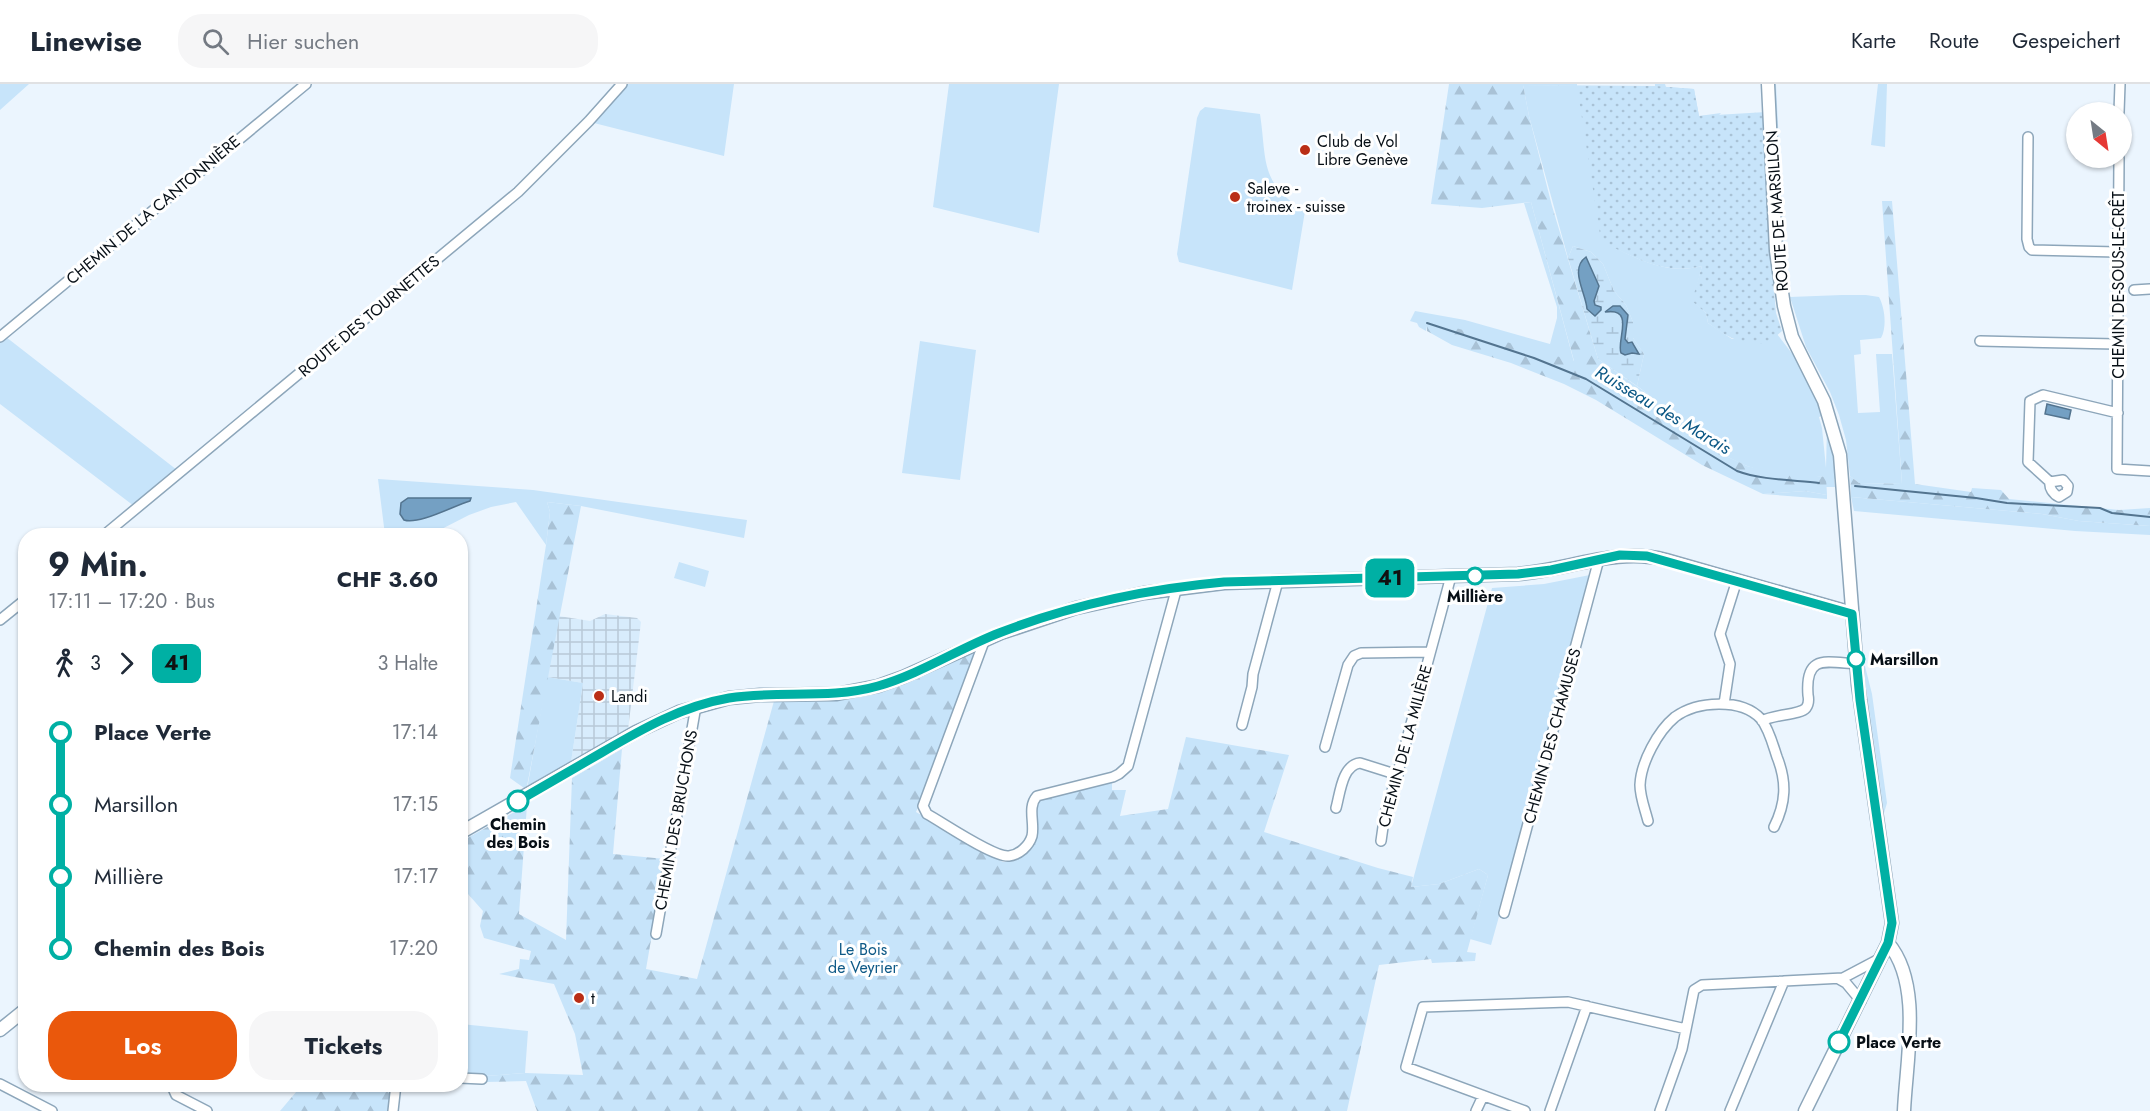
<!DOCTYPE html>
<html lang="de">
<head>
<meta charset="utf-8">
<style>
	:root { --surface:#fff; --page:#f6f6f7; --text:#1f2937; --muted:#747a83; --line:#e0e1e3; --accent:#ea580c }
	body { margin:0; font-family:Jost,sans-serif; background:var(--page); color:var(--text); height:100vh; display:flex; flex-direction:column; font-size:22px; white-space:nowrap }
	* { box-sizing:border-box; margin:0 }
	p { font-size:20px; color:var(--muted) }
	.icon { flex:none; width:33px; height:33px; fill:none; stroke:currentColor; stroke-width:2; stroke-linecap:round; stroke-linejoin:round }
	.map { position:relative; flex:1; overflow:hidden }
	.details { position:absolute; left:18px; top:444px; width:450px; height:564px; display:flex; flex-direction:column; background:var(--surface); border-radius:24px; box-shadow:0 2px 4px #0004 }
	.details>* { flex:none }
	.badge { padding:0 12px; border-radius:9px; font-size:21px; line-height:39px }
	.needle { width:39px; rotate:150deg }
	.tools { position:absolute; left:2066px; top:18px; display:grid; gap:12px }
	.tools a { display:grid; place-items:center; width:66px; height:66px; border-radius:50%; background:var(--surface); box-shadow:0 2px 4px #0004; font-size:30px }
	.map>.badge { position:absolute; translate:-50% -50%; box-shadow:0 0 0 3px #fff }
	.legs { display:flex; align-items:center; gap:9px; height:66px; padding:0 30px; font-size:20px }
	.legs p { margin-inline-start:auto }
	.overview { display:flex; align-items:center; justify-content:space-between; height:102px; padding:0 30px }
	h1 { font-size:33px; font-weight:700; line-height:45px }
	.button { display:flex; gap:12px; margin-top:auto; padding:12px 30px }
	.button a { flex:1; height:69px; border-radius:24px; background:var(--accent); color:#fff; font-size:24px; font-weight:700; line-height:69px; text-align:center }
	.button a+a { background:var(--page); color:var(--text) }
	ul { padding:0 30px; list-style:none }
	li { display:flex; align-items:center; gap:21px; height:72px; font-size:22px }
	li i { display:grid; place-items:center; width:9px; height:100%; margin:0 8px; background:currentColor }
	li i::after { content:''; width:15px; height:15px; margin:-8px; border:4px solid; border-radius:50%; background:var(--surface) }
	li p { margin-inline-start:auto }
	li:first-child i { background:linear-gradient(#0000 50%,currentColor 0) }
	li:last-child i { background:linear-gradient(currentColor 50%,#0000 0) }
	header { display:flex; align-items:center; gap:36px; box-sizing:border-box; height:84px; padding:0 30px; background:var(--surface); border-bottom:2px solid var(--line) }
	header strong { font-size:28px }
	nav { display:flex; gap:33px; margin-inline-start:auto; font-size:21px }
	.search { width:420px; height:54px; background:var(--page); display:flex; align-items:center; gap:15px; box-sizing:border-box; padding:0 21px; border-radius:24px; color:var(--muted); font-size:22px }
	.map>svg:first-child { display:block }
</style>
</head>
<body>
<header>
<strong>Linewise</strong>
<div class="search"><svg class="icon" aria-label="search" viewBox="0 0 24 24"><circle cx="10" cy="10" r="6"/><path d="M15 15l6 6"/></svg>Hier suchen</div>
<nav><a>Karte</a><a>Route</a><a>Gespeichert</a></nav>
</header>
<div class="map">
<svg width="2150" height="1027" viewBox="0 0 2150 1027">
	<defs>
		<pattern id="industrial-grid" width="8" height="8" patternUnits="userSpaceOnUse" patternTransform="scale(1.5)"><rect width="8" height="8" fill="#d8ecfc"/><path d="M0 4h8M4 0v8" fill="none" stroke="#b8c9d7"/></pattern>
		<pattern id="forest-firs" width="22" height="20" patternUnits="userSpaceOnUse" patternTransform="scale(1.5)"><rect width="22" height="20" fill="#c7e4fa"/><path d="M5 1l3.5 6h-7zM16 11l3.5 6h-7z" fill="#a9c2d6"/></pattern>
		<pattern id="wetland-marsh" width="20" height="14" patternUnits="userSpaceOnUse" patternTransform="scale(1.5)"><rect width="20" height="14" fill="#c7e4fa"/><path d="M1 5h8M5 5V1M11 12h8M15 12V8" fill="none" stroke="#a9c2d6"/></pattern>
		<pattern id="park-dots" width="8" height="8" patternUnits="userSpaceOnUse" patternTransform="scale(1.5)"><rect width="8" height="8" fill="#c7e4fa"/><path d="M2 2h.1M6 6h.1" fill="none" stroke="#a9c2d6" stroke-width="1.8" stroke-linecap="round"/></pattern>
	</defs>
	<rect width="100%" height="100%" fill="#ebf5fe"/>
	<path fill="url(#industrial-grid)" d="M605,530L637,534L641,538L628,646L571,678L583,599L547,593L559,532L590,537Z"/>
	<path fill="#c7e4fa" d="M0,0H29L0,26Z
		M627,0H734L724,72L594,39Z
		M949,0H1059L1039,149L933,123Z
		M1655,0H1665L1666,3L1694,5L1699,32L1721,29L1601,156C1632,173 1666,192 1702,182L1693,217L1706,229L1708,239L1732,255L1773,253L1777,250L1797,276L1824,331L1819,333L1822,344L1826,384L1827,343L1837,393L1834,395L1835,403H1826L1825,393C1800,391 1771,391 1747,382C1704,365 1674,328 1637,302L1644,270L1633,254V238L1626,221L1614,207L1603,180L1591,168L1573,162L1568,174L1529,32L1523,1L1655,2Z
		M1774,0H1776L1784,161H1783Z
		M1878,0H1887L1885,63L1871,61Z
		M1205,23L1260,30C1267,76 1259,99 1305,127L1292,206L1179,178L1177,170L1197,34L1200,27Z
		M1531,118L1574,278L1428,237L1426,247L1419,243L1417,239L1410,237L1415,227L1465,236L1550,260L1557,234V223L1524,119Z
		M1842,211H1866L1879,213C1885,224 1887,243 1881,254L1860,256L1861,270L1854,271L1858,329L1880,328L1876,270H1892L1902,400L1859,399L1850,392L1846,356L1839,331L1830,308L1806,263L1790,213Z
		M6,253L177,386L134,422L0,320V257Z
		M920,257L976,266L960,396L902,389Z
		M378,395L533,406L747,436L744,454L581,422L547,418L550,428L546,461L516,418L491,423L469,431L430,451H385Z
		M1805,407L1827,411V415L1763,410Z
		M1851,413L2042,430L2079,437L2150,442V451L2075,447L1854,427Z
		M679,478L709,487L705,503L674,494Z
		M1595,490L1491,861L1470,855L1488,791L1479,785L1439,800L1411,803L1492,504L1544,500Z
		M1863,582H1865L1872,610L1887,719L1884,729Z
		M547,593L583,599L571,678L564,685L527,705Z
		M461,940L528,947L525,989L485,992L461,991Z"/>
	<path fill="url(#forest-firs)" d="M1449,0H1577V2L1523,1L1529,32L1552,122L1598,275L1655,315L1687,344L1726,372L1747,382L1768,387L1826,393L1827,411L1805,407L1763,410L1702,381L1596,316L1564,300L1511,279L1452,261L1427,247V236L1574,277L1531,118L1482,124L1431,120Z
		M1882,117H1892L1915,400L1971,408L1972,404L2001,406L2009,415L2119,426L2150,424V442L2079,437L2042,430L1851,413L1850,392L1859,399L1902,400Z
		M547,418L581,422L527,702L524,704L510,694L546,461L550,428Z
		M975,566L976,577L943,665L916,728L1003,778C1017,779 1033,763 1037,749C1039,741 1037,729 1037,721L1043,714L1112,699V706H1126L1120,732L1168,725L1186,653L1289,671L1264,748L1378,784L1413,793L1411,803L1439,800L1479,785L1488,791L1467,868L1476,869L1475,877L1432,879L1431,875L1379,881L1347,1027H537L526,997L485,998V992L525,989L583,991L575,950L554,900L499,890L519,885L520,875L529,876L531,867L484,854L480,842L483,827L461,802L460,758L527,721L519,830L566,856L572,694L622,665L613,770L665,775L646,885L697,895L774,617C797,617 821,619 844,616C891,609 933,586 975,566Z
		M302,1001H391L389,1027H280Z"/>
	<path fill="url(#wetland-marsh)" d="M1573,162L1591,168L1603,180L1614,207L1626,221L1633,238V254L1644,270L1637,302L1598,275L1568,174Z"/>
	<path fill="url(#park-dots)" d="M1577,2H1655L1694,5L1699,32L1766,28L1771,172L1776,229L1782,247L1767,260C1739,259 1731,256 1708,239L1706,229L1692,217L1702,182C1665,192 1633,173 1601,157Z"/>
	<path fill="#74a0c3" stroke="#53748f" stroke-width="1.5" d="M1586,173L1599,202L1594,217L1595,221L1601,223V226L1595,232L1587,225C1586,209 1569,185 1586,173Z
		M1613,222H1620L1628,231L1625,255L1628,259L1632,258L1639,270L1632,269L1625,271L1621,269C1616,257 1636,223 1605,228Z
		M2047,320L2071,326L2069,335L2045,330Z
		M408,414H471L470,417C453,422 419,441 404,436L400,430L401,419Z"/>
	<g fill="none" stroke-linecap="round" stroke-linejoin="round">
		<path stroke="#53748f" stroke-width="2" d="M1427,239L1534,274L1586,295L1737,387C1761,396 1793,396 1819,399
			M1855,402L1976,414L2007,419L2100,424L2112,429L2150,433"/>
		<g stroke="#8da6ba" stroke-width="12">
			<path id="minor" d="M2119,28L2120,0
				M2028,53L2027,155L2029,163L2032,166L2117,168
				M2119,74L2117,385L2150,387
				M2134,206L2150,205
				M0,253L306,0
				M1980,257L2116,260
				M2050,398L2063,396L2068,402L2067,408L2059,413C2053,410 2049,404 2050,398L2028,378L2030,317L2043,311L2118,329
				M103,452L518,108L589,37L622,0
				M0,536L26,515
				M985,555L923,722L927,730C942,738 994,774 1009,772C1019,771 1029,762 1032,752C1035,739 1027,723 1037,712L1113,693L1119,690L1128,682L1177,503
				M1724,620L1730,580L1720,550L1737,496
				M1762,637C1775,630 1800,631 1806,624C1809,620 1809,616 1808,611C1805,570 1825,578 1857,580
				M1242,641L1252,603L1253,590L1278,497
				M1325,663L1348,581L1354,572L1361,569L1430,568
				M1336,724C1340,710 1342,681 1360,679L1398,691
				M1648,737C1645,725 1640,713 1640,701C1641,678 1658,647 1675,633C1697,617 1741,614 1761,635C1769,645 1773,661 1777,673C1787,698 1786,719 1774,743
				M1381,757L1385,729L1398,688L1451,492
				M1504,829L1599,475
				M656,850L696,622
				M1839,895L1846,899L1861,917
				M460,994L482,995
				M0,1000L52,1027
				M171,1000L176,1011L207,1027
				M393,1027L396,1000
				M1476,1027L1483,1012
				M1525,1027L1406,983L1423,923L1568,918L1686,945
				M1550,1027L1587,922
				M1660,1027L1682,965L1694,906L1702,901L1784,897
				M1730,1027L1784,897L1843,894L1879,875"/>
		</g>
		<g stroke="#8da6ba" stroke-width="15">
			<path id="tertiary" d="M1768,0L1776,167L1784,222L1792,253L1824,317L1840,371L1858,601L1892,839L1888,859L1881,873L1805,1027
				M460,749L636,648L679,628L729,614L760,611L837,610L878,602L903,593L1001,549L1076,524L1144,509L1224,499L1518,490C1569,486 1616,463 1666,476L1852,529
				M1888,859C1923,900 1906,977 1904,1027
				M0,946L26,925"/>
		</g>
		<use href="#minor" stroke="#fff" stroke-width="9"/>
		<use href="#tertiary" stroke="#fff" stroke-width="12"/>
	</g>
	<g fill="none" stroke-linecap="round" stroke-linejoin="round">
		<g stroke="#fff" stroke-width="14">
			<path id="line-1" d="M518,717C546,701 573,685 601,669C642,645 682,622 729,614C779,606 829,616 878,602C920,590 958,565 999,549C1071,521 1147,505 1224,498L1518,490L1551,486L1620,471L1647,472L1852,530L1860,616L1892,839L1888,859L1839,958"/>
		</g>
		<use href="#line-1" stroke="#00b0a4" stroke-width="9"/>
	</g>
	<g fill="#ba2e16" stroke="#fff" stroke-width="2">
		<circle cx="1305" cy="66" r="6"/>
		<circle cx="1235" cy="113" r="6"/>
		<circle cx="599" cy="612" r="6"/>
		<circle cx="579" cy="914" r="6"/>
	</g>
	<g fill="#fff" stroke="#00b0a4" stroke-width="3">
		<circle cx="1475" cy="492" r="8"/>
		<circle cx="1856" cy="575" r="8"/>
		<circle cx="518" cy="717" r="10"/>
		<circle cx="1839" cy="958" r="10"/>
	</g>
	<g text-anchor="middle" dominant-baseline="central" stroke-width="6" stroke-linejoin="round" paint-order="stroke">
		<g font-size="16" fill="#070f16" stroke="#fff" text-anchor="start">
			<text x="1317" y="57">Club de Vol<tspan x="1317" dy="18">Libre Genève</tspan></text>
			<text x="1247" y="104">Saleve -<tspan x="1247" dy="18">troinex - suisse</tspan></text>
			<text x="611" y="612">Landi</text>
			<text x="591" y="914">t</text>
		</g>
		<g font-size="16" fill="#070f16" stroke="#fff">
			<text transform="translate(153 126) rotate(-40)">CHEMIN DE LA CANTONNIÈRE</text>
			<text transform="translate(1777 127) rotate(-94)">ROUTE DE MARSILLON</text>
			<text transform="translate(2118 201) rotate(-90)">CHEMIN DE-SOUS-LE-CRÊT</text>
			<text transform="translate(369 232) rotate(-40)">ROUTE DES TOURNETTES</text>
			<text transform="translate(1552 652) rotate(-75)">CHEMIN DES CHAMUSES</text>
			<text transform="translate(1405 662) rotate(-75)">CHEMIN DE LA MILIÈRE</text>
			<text transform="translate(676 736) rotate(-80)">CHEMIN DES BRUCHONS</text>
		</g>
		<g font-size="16" font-weight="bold" fill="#070f16" stroke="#fff">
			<text x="1475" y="512">Millière</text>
			<text x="1870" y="575" text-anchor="start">Marsillon</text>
			<text x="518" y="740">Chemin<tspan x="518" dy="18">des Bois</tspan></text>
			<text x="1856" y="958" text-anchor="start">Place Verte</text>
		</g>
		<g font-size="16" fill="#0f5a87" stroke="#fff">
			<text x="863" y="865">Le Bois<tspan x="863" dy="18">de Veyrier</tspan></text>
		</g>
		<g font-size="18" font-style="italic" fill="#0c5885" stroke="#fff">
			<text transform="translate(1663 326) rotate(31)">Ruisseau des Marais</text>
		</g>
	</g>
</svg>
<div class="tools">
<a><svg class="needle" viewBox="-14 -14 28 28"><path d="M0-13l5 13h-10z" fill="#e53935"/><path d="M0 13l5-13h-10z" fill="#747a83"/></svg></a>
</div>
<b class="badge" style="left:1390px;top:494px;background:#00b0a4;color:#111">41</b>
<section class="details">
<div class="overview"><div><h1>9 Min.</h1><p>17:11 – 17:20 · Bus</p></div><b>CHF 3.60</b></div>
<div class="legs"><svg class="icon" aria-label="walk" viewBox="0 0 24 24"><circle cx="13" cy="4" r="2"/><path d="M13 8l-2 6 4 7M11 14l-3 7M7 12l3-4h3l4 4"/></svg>3<svg class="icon" aria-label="forward" viewBox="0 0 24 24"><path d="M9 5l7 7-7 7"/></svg><b class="badge" style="background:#00b0a4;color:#111">41</b><p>3 Halte</p></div>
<ul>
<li><i style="color:#00b0a4"></i><b>Place Verte</b><p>17:14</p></li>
<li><i style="color:#00b0a4"></i><span>Marsillon</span><p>17:15</p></li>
<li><i style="color:#00b0a4"></i><span>Millière</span><p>17:17</p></li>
<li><i style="color:#00b0a4"></i><b>Chemin des Bois</b><p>17:20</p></li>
</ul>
<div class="button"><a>Los</a><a>Tickets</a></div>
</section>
</div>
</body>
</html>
